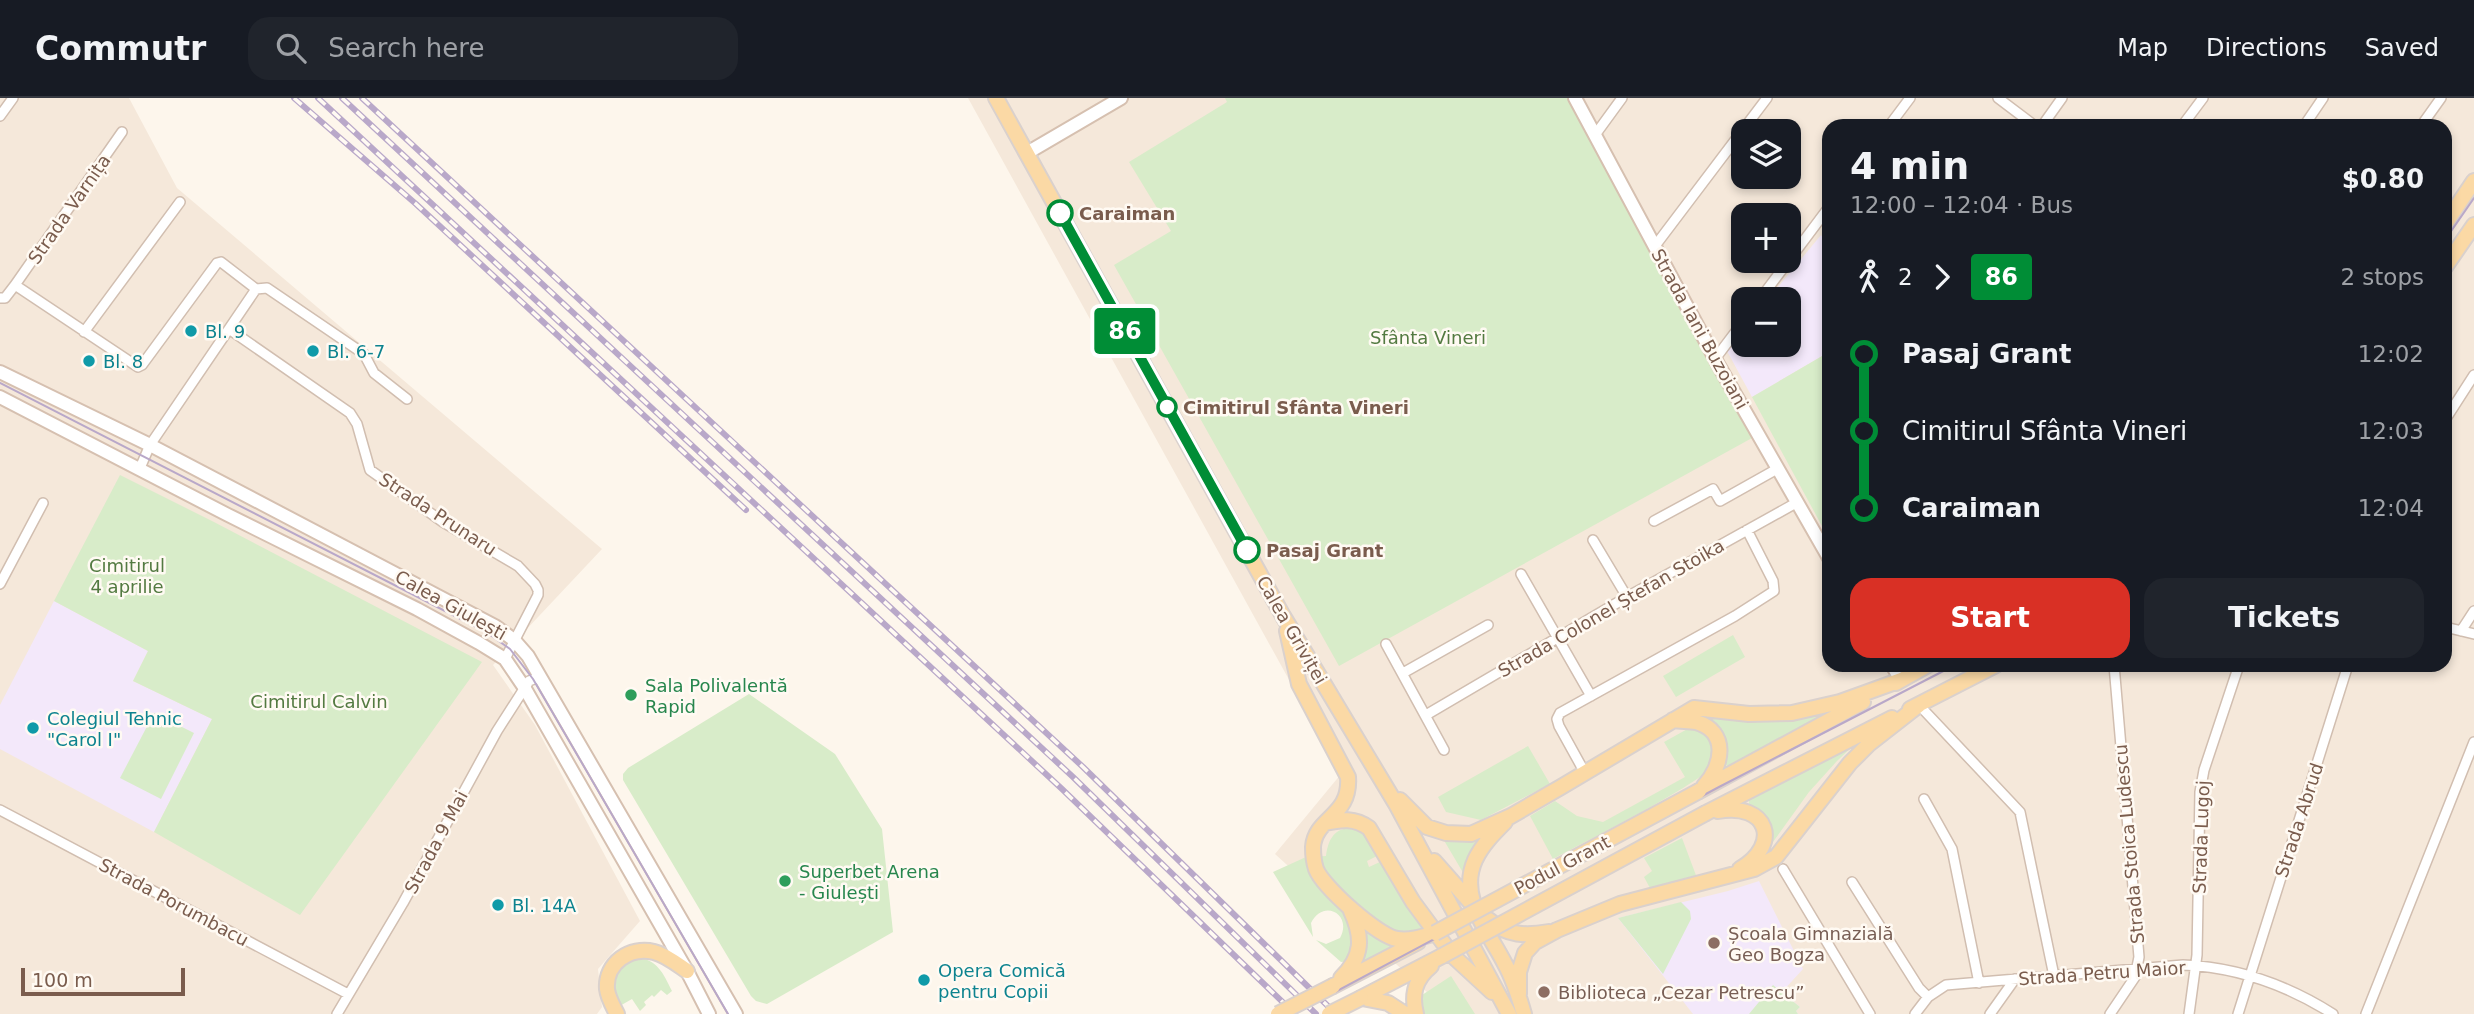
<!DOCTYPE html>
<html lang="en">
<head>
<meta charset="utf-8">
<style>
	:root { --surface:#171b24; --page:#20242c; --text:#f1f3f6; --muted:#9ea1a6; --line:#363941; --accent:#d93025 }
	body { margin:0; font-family:"DejaVu Sans",sans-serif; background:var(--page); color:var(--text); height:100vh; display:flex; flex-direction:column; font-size:26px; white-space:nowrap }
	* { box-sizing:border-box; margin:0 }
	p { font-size:23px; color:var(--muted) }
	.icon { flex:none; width:38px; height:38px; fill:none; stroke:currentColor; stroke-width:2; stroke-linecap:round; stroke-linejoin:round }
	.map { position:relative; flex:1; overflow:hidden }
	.side { position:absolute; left:1822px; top:21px; width:630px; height:553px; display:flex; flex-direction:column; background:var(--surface); border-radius:21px; box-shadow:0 4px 10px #0003 }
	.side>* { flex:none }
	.badge { padding:0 14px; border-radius:5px; font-size:24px; line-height:46px }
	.fabs { position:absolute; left:1731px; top:21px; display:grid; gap:14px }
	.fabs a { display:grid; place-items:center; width:70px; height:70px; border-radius:14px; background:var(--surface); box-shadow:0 4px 10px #0003; font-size:35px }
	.scale { position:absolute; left:21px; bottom:18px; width:164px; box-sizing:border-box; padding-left:7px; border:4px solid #7a5c4d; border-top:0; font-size:19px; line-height:24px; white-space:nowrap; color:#7a5c4d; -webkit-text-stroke:5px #fffaf3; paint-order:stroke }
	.map>.badge { position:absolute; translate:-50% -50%; box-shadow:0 0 0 4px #fff }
	.legs { display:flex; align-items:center; gap:10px; height:77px; padding:0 28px; font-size:23px }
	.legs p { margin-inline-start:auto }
	.head { display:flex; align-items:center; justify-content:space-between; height:119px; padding:0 28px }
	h1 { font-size:38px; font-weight:700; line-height:52px }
	.primary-button { display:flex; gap:14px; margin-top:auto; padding:14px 28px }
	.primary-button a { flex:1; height:80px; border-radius:21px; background:var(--accent); color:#fff; font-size:28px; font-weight:700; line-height:80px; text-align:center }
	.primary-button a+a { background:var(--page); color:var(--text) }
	ul { padding:0 28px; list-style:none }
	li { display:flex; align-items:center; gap:24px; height:77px; font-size:26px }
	li i { display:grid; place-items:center; width:10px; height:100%; margin:0 9px; background:currentColor }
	li i::after { content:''; width:18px; height:18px; margin:-9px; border:5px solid; border-radius:50%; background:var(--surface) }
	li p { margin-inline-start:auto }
	li:first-child i { background:linear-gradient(#0000 50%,currentColor 0) }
	li:last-child i { background:linear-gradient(currentColor 50%,#0000 0) }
	header { display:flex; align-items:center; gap:42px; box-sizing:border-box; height:98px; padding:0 35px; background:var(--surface); border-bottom:2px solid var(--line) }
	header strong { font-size:33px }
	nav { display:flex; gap:38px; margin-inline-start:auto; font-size:24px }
	.search { width:490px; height:63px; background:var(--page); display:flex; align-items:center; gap:18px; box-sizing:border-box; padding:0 24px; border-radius:21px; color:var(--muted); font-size:26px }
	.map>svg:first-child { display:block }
</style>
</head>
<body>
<header>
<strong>Commutr</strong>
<div class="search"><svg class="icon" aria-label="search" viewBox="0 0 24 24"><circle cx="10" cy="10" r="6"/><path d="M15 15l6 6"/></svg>Search here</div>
<nav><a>Map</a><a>Directions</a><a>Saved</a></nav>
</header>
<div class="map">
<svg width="2474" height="916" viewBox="0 0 2474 916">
	<rect width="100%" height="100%" fill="#fdf6ec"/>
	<path fill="#f5e8da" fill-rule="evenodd" d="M0,0H129L177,90L602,451L493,567L535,627L640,823L598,871L602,909L597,916H0Z
		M968,0H2474V916H1451L1275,756L1341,676ZM1829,28H2445V567H1829ZM1743,33H1788V79H1743ZM1743,117H1788V163H1743ZM1743,201H1788V247H1743Z"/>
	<path fill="#f3e8fa" d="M1821,137L1829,150V254L1752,299L1727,253L1743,233V247H1788V201H1768Z
		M54,503L148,553L133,583L212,621L154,734L0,651V607Z
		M1759,783L1803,871L1782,894L1800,909L1796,913L1798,916H1693L1618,820L1728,793Z"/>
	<path fill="#d8ecc9" d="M1225,0H1570L1752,340L1339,568L1114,167L1171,133L1129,64L1227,4Z
		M1829,254V441L1752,299Z
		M120,377L214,424L482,564L300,817L154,734L212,621L133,583L148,553L54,503Z
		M1733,537L1745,559L1676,599L1663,578Z
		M749,596L835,656L882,731L893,834L767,906L756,903L751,898L623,682V676L628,670Z
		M154,615L194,635L161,701L120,680Z
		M1827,615L1728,668L1724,666C1732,639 1717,633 1698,618L1699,616L1765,623Z
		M1691,629L1697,630L1715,645C1714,651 1715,661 1713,667C1706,683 1577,748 1553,761L1530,718L1555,703L1577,718L1603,724L1685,679L1664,644Z
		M1856,645L1837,663L1809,694L1768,751L1758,713L1749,707V700Z
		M1528,648L1550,686L1481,722L1446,714L1438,699Z
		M1348,730L1361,731L1379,757L1367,763L1369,769L1382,763L1423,832L1369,862L1341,864L1316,842L1326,846L1340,840C1353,816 1323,800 1311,825L1313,839L1273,774L1306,759L1326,758C1328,743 1333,732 1348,730Z
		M1483,738L1465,778L1442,739Z
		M1682,740L1697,780L1650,790L1644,779L1652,773L1644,760Z
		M1681,804L1690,813L1691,821L1663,876L1618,820Z
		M636,859C658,862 663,875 672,893L667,897L661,892L654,899L652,897L644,904L646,907L640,913L632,901L618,909C612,897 609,879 619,868C623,865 631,862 636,859Z
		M1451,878L1475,916H1423L1419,899Z
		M1773,887L1800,909L1796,913L1798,916H1749Z"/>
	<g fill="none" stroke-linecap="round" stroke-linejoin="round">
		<g stroke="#d1beb0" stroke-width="12">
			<path id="street" d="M1998,0L2035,28
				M0,18L13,0
				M1889,28L1910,0
				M2042,28L2062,0
				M2182,28L2203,0
				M2304,28L2323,0
				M2421,28L2441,0
				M1595,37L1622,0
				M1655,148L1767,0
				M15,187L122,34
				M256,191L267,190L364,256L374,275L407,301
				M0,200H5L15,187L138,269L142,267L217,165L221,164L256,191
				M1760,201L1829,109
				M229,231L350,315L357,326L370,372L443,424L518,468L535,486L538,492V497L505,561
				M84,234L180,104
				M1715,261L1743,224
				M2445,322L2474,277
				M140,370L150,347L256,191
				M1654,423L1713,391L1720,403L1777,371
				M1593,442L1627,499
				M1521,476L1591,598
				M0,486L43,405
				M2445,529L2474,536
				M2461,533L2474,513
				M1386,546L1444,652
				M1403,575L1488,527
				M1919,607L2020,714L2054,878
				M1426,617L1627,499L1796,405
				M1585,675L1559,628L1557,621L1560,615L1735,518L1774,493L1773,483L1747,432
				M1924,701L1952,751L1979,885
				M0,712L348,896
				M1783,771L1870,916
				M1852,784L1919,890L1928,899
				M337,916L403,805L497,633L529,583L537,580L541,582
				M1915,916L1928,899L1946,887L2183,867C2237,869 2287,887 2333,916
				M1990,916L2015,881
				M2110,916L2135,879L2139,859L2114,567
				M2189,916L2197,857L2200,694L2204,672L2239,567
				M2238,916L2348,567
				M2366,916L2474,644"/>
		</g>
		<g stroke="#d6c0b0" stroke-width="16">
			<path id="secondary" d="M1575,0L1719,268L1829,460
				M1027,55L1121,0
				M0,274L150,347L495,528L514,542L528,558L736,916
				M0,299L228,417L417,511L479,545L505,561L524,589L687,873L709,916
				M1892,567L1901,582"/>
		</g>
		<g stroke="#dad1cd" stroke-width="18">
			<path id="primary" d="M996,0L1283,518L1396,706L1509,916
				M2445,126L2474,83
				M2445,169L2474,127
				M1287,533L1299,586L1348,679C1351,719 1315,719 1313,749C1313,756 1314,765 1316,771C1323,789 1378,838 1397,841C1410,843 1422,839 1435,835
				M1896,585L1928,567
				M1910,611L1996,567
				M1673,622C1680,623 1688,623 1696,624C1729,633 1723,668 1704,688
				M1699,693L1863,604
				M1400,702L1427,729L1446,735L1471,736L1511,718L1561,689L1694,610L1749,616L1792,615L1840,604L1901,582
				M1718,713C1768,704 1782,746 1740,771
				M1706,715L1892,620
				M1505,724C1494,735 1482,747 1475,762C1458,800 1489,834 1505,866C1514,882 1519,899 1524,916
				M1325,725C1342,721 1355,720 1369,730L1413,804L1453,858L1492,894
				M1434,763L1472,806
				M1489,822C1506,838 1527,838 1549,834
				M1341,880C1363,859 1363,839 1351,813
				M1333,888L1418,844
				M1519,896V874L1525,855L1535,844L1557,832L1620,806L1754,771L1776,759L1850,665L1869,646L1919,607
				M1361,900L1442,858
				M1362,900L1388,905L1405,916
				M617,916C613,908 608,900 607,891C605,865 630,848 654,854C666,857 677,866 687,873
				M1416,916C1411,896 1415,881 1431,868"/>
		</g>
		<use href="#street" stroke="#fff" stroke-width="9"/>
		<use href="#secondary" stroke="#fff" stroke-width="12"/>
		<use href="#primary" stroke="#fbd9a5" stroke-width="14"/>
		<path stroke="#b9a8c9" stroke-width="2" d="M2445,142L2474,100
			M0,285L486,534L510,551L533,581L728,916
			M1294,916L1719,689L1955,567"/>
		<g stroke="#b9a8c9" stroke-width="6">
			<path id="rail" d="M294,0L416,106L746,412
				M318,0L1062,691L1295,916
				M342,0L1073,679L1316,916
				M362,0L1083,669L1336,916"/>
		</g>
		<use href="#rail" stroke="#fffaf3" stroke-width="3.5" stroke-dasharray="10" stroke-linecap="butt"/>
		<g stroke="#dad1cd" stroke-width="18" stroke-linecap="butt">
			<path id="primary-bridge" d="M1435,835L1699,693
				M1442,858L1706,715
				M1278,916L1333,888
				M1329,916L1361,900"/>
		</g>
		<use href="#primary-bridge" stroke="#fbd9a5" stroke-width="14"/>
	</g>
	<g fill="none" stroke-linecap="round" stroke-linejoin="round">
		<g stroke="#fff" stroke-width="16">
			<path id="line-1" d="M1060,115L1247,452"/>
		</g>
		<use href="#line-1" stroke="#008d36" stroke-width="10"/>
	</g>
	<g fill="#fff" stroke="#008d36" stroke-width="3.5">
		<circle cx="1060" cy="115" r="12"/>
		<circle cx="1167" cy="309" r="9"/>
		<circle cx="1247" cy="452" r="12"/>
	</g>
	<g fill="#0f9aa8" stroke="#fffaf3" stroke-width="2.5">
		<circle cx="191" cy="233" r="7"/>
		<circle cx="313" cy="253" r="7"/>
		<circle cx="89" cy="263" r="7"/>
		<circle cx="33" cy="630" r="7"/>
		<circle cx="498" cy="807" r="7"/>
		<circle cx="924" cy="882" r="7"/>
	</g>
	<g fill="#2e9e5b" stroke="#fffaf3" stroke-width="2.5">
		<circle cx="631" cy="597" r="7"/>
		<circle cx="785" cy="783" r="7"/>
	</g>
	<g fill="#8d6e63" stroke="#fffaf3" stroke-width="2.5">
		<circle cx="1714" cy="845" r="7"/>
		<circle cx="1544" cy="894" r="7"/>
	</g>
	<g text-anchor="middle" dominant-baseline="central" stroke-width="5" stroke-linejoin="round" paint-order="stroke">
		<g font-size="18" fill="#7a5c4d" stroke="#fffaf3">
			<text transform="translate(69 111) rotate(-55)">Strada Varnița</text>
			<text transform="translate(1700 231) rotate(61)">Strada Iani Buzoiani</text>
			<text transform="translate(438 416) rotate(33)">Strada Prunaru</text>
			<text transform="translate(451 507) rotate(29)">Calea Giulești</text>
			<text transform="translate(1611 510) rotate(-30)">Strada Colonel Ștefan Stoika</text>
			<text transform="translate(1292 532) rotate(60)">Calea Griviței</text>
			<text transform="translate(2299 722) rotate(-72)">Strada Abrud</text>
			<text transform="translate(2201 739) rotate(-88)">Strada Lugoj</text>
			<text transform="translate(436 744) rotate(-62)">Strada 9 Mai</text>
			<text transform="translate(2129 746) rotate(-95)">Strada Stoica Ludescu</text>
			<text transform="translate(1562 767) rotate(-28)">Podul Grant</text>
			<text transform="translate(174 804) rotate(28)">Strada Porumbacu</text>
			<text transform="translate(2102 875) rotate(-4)">Strada Petru Maior</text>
		</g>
		<g font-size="18" font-weight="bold" fill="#7a5c4d" stroke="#fffaf3" text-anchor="start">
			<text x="1079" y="115">Caraiman</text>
			<text x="1183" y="309">Cimitirul Sfânta Vineri</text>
			<text x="1266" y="452">Pasaj Grant</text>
		</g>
		<g font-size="18" fill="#0d838f" stroke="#fffaf3" text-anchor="start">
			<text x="205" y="233">Bl. 9</text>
			<text x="327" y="253">Bl. 6-7</text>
			<text x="103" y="263">Bl. 8</text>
			<text x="47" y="620">Colegiul Tehnic<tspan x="47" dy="21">"Carol I"</tspan></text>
			<text x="512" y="807">Bl. 14A</text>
			<text x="938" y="872">Opera Comică<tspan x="938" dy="21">pentru Copii</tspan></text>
		</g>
		<g font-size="18" fill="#537a41" stroke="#fffaf3">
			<text x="1428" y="239">Sfânta Vineri</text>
			<text x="127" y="467">Cimitirul<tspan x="127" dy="21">4 aprilie</tspan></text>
			<text x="319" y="603">Cimitirul Calvin</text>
		</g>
		<g font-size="18" fill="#27864d" stroke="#fffaf3" text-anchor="start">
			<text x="645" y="587">Sala Polivalentă<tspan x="645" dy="21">Rapid</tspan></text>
			<text x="799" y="773">Superbet Arena<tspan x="799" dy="21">- Giulești</tspan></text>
		</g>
		<g font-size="18" fill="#785e54" stroke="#fffaf3" text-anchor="start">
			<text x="1728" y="835">Școala Gimnazială<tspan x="1728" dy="21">Geo Bogza</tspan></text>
			<text x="1558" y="894">Biblioteca „Cezar Petrescu”</text>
		</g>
	</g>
</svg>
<div class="fabs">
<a><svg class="icon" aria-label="layers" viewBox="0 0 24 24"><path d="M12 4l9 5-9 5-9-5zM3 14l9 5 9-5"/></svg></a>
<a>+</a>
<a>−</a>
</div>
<div class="scale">100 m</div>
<b class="badge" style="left:1125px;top:233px;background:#008d36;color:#fff">86</b>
<section class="side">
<div class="head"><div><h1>4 min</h1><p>12:00 – 12:04 · Bus</p></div><b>$0.80</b></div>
<div class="legs"><svg class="icon" aria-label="walk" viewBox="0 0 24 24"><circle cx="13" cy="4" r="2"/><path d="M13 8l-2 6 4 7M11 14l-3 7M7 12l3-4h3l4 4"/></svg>2<svg class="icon" aria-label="forward" viewBox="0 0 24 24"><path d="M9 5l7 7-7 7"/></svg><b class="badge" style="background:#008d36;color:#fff">86</b><p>2 stops</p></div>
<ul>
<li><i style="color:#008d36"></i><b>Pasaj Grant</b><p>12:02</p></li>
<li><i style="color:#008d36"></i><span>Cimitirul Sfânta Vineri</span><p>12:03</p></li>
<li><i style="color:#008d36"></i><b>Caraiman</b><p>12:04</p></li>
</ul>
<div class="primary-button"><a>Start</a><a>Tickets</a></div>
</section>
</div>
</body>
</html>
